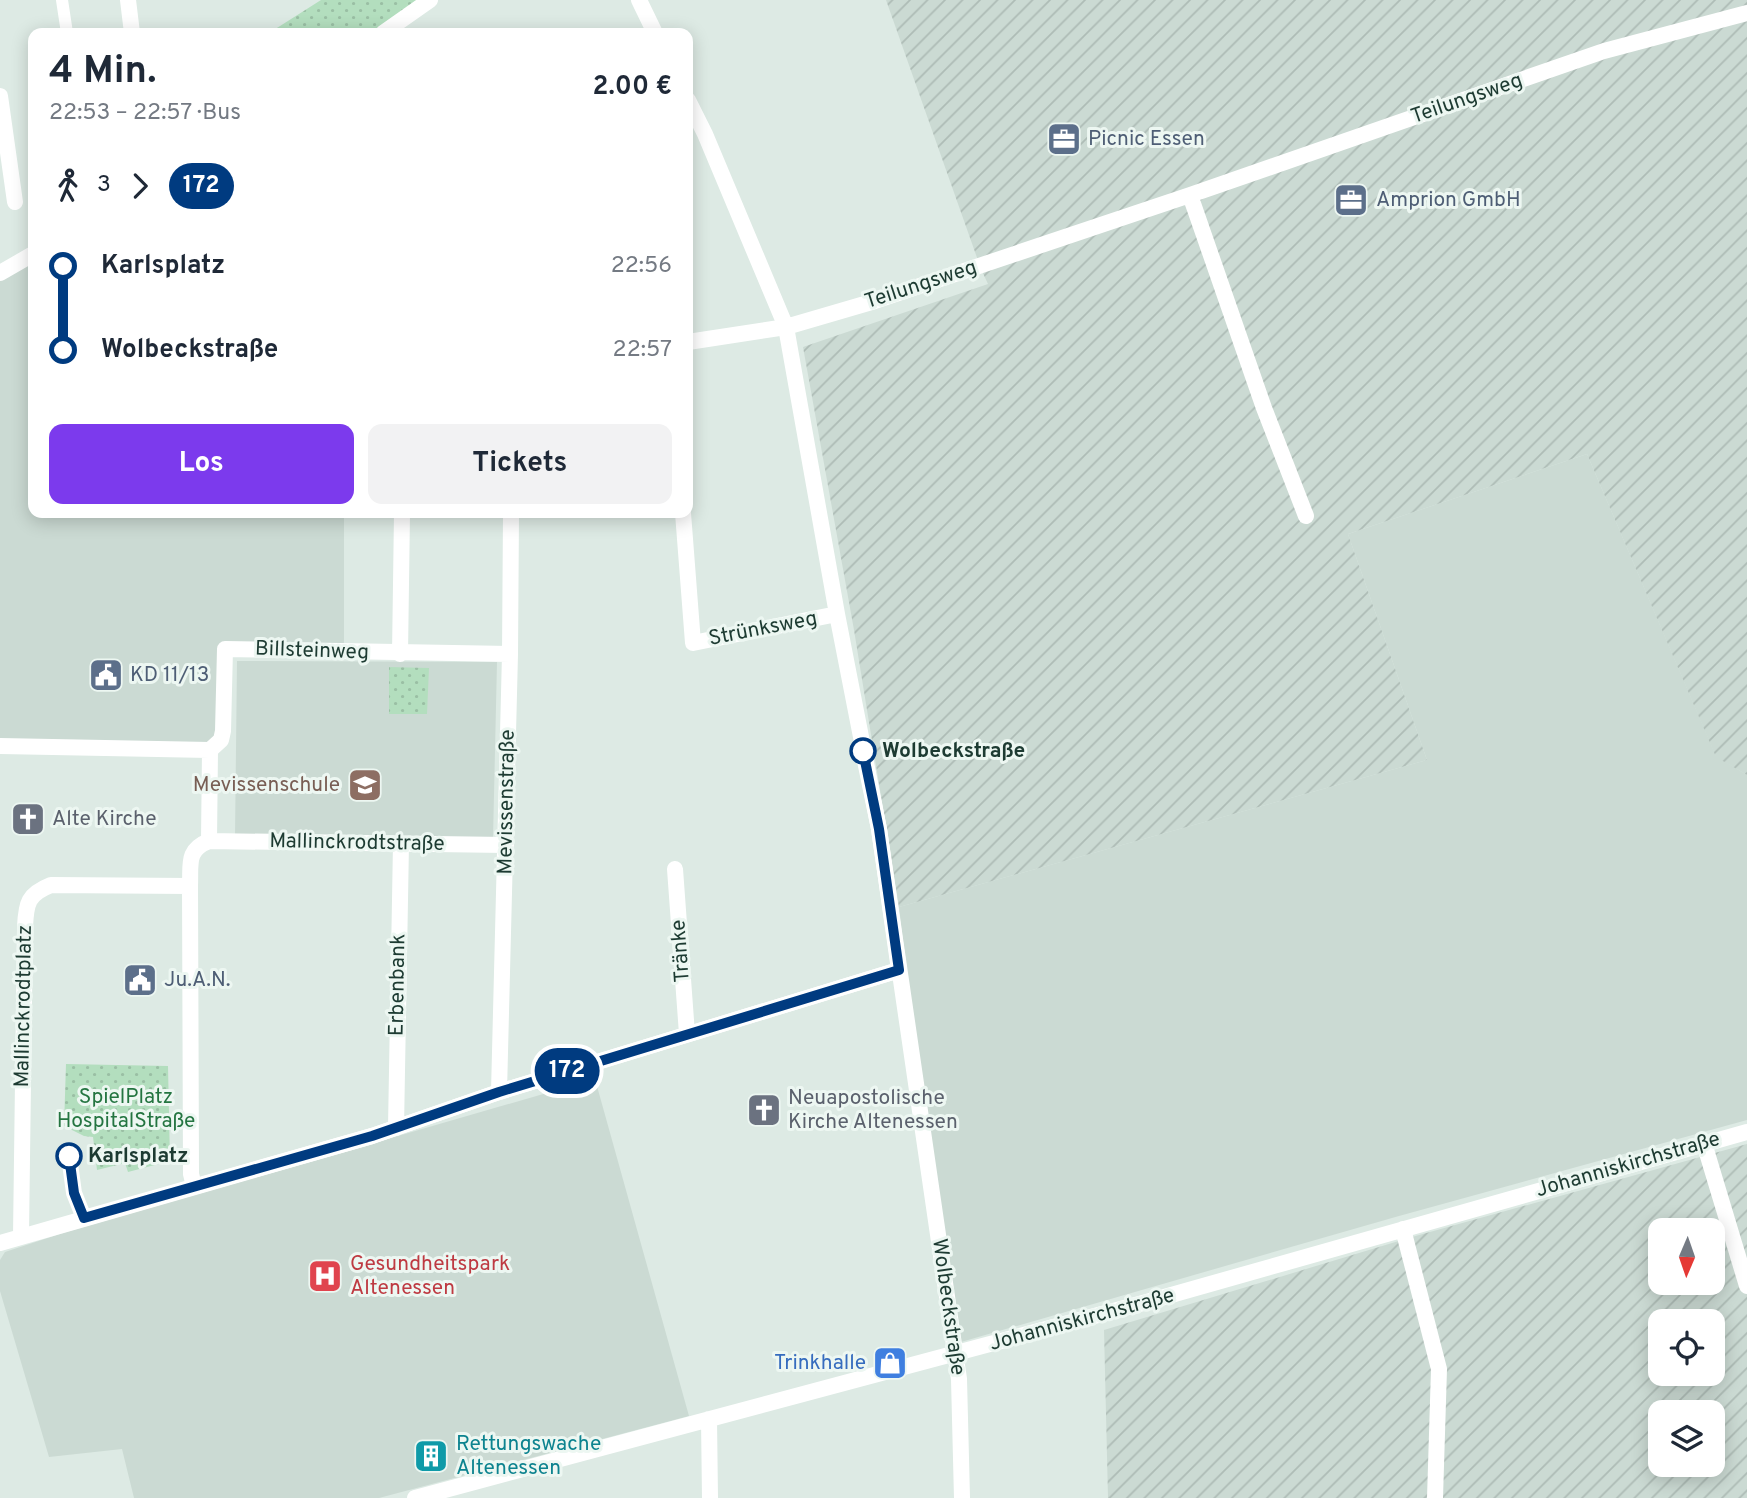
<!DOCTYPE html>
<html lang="de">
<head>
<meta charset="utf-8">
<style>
	:root { --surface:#fff; --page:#f2f2f3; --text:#1f2937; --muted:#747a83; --accent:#7c3aed }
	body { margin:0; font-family:Overpass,sans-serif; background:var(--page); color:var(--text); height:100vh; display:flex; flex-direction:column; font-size:26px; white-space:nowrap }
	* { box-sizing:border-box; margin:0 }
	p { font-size:23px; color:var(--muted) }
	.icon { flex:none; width:38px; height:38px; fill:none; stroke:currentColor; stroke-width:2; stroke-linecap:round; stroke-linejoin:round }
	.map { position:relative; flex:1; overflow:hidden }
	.drawer { position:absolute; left:28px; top:28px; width:665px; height:490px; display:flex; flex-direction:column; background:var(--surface); border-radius:14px; box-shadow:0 4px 18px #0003 }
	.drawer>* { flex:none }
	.badge { padding:0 14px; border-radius:23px; font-size:24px; line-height:46px }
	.needle { width:46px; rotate:182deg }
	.fabs { position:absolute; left:1648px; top:1218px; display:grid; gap:14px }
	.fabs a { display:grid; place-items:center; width:77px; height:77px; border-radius:14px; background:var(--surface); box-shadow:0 4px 18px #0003; font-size:35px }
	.map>.badge { position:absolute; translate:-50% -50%; box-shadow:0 0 0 4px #fff }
	.legs { display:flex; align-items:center; gap:10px; height:77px; padding:0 21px; font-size:23px }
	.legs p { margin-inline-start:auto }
	.head { display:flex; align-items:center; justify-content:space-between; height:119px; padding:0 21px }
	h1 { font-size:38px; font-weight:700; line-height:52px }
	.primary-button { display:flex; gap:14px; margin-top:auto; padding:14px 21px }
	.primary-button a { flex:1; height:80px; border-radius:14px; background:var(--accent); color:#fff; font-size:28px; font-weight:700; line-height:80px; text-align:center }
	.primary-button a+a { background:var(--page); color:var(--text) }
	ul { padding:0 21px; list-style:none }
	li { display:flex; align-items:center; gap:24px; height:84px; font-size:26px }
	li i { display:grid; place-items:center; width:10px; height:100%; margin:0 9px; background:currentColor }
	li i::after { content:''; width:18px; height:18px; margin:-9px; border:5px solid; border-radius:50%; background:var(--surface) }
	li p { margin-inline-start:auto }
	li:first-child i { background:linear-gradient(#0000 50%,currentColor 0) }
	li:last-child i { background:linear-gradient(currentColor 50%,#0000 0) }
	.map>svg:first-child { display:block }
</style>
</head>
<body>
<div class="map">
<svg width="1747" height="1498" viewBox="0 0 1747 1498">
	<defs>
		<pattern id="industrial-furrows" width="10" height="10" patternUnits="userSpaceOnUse" patternTransform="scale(1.75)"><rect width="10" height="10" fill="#cbdad3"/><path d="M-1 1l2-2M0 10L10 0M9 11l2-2" fill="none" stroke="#aebcb6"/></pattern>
		<pattern id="park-dots" width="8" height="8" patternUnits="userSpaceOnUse" patternTransform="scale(1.75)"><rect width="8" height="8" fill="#b3debe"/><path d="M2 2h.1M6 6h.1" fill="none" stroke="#9abfa4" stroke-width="1.8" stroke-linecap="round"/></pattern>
	</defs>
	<rect width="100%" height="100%" fill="#ddeae4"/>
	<path fill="#cbdad3" d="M33,256V513H344V649L224,648L215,745L0,743V275Z
		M1587,454L1716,756L1747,775V1120L1399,1216L961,1342L906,965L899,907L1427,760L1348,534Z
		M237,661L497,662L493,839L235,837Z
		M595,1079L689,1416L379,1498H134L122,1449L49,1457L0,1291V1260L5,1252L63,1233Z"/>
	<path fill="url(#industrial-furrows)" fill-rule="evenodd" d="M886,0H1747V775L1716,757L1587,454L1348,534L1427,760L899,907L854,630L803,347L988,284L981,269Z
		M1747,1144V1498H1108L1104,1330L1412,1237ZM1661,1230H1713V1283H1661ZM1661,1321H1713V1374H1661ZM1661,1412H1713V1465H1661Z"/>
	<path fill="url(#park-dots)" d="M321,0H426L378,33H269Z
		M389,667L429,668L427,714H389Z
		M66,1064L168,1066L170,1161L128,1172L125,1163L97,1170L93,1137L84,1136L64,1126Z"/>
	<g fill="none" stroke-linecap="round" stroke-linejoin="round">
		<path stroke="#fff" stroke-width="12" d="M62,0L67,33"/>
		<path stroke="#fff" stroke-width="16" d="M128,0L132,33
			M639,0L655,33
			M383,33L430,0
			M0,96L15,202
			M688,100L705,134L786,327L837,614L879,829L959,1379L962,1498
			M1190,195L1264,408L1306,516
			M0,273L33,254
			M688,342L786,327L875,301L1190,195L1604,51L1747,13
			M683,513L693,643L837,614
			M400,654L402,513
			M0,746L210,750
			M209,841L506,845
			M675,869L687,1034
			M499,1092L510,654L511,513
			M396,1128L401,843
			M1704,1143L1747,1286
			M194,1186L191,1174L190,886C191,864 186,850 209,841L210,750L221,740L223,731L225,649L510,654
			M1403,1229L1439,1369L1435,1498
			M21,1236L25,927C26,903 28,894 51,885L190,886
			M0,1243L372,1136L499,1092L899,970
			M709,1419L710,1498
			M415,1498L1143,1303L1747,1132"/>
	</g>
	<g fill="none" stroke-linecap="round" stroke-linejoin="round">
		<g stroke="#fff" stroke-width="16">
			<path id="line-1" d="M69,1156L74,1193L84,1218L372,1136L499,1092L899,970L879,829L863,751"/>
		</g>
		<use href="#line-1" stroke="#003b80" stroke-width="10"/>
	</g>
	<defs>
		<g id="office-square" transform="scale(1.75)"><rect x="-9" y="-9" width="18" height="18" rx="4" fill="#5c6f8a" stroke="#edf7f2"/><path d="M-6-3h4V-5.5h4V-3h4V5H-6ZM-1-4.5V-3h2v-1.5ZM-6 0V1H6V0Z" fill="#fff"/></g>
		<g id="civic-square" transform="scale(1.75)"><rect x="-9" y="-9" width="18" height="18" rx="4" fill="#5c6f8a" stroke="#edf7f2"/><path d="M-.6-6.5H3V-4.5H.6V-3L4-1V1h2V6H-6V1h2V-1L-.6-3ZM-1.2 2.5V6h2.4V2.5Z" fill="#fff"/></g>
		<g id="school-square" transform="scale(1.75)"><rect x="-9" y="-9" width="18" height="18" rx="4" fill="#8d6e63" stroke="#edf7f2"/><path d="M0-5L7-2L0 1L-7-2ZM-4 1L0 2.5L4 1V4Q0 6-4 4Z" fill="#fff"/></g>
		<g id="church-square" transform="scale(1.75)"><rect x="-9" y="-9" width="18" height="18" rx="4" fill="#6b7280" stroke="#edf7f2"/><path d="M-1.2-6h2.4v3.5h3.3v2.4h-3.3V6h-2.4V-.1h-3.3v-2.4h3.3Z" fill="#fff"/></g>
		<g id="hospital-square" transform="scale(1.75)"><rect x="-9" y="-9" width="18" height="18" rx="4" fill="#e0444e" stroke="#edf7f2"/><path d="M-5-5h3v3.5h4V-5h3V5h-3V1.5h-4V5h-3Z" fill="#fff"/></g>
		<g id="shop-square" transform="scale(1.75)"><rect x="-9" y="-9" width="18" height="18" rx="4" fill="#3f7fe0" stroke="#edf7f2"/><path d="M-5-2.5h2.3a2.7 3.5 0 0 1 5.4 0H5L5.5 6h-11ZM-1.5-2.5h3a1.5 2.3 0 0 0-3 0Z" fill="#fff"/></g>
		<g id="building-square" transform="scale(1.75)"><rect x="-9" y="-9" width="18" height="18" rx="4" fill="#0f9aa8" stroke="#edf7f2"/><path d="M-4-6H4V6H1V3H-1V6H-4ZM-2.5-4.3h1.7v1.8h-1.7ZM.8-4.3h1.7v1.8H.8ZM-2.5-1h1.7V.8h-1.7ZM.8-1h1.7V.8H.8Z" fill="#fff"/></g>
	</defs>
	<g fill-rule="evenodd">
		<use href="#office-square" x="1064" y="139"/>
		<use href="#office-square" x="1351" y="200"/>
		<use href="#civic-square" x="106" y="675"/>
		<use href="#school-square" x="365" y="785"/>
		<use href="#church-square" x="28" y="819"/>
		<use href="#civic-square" x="140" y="980"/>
		<use href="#church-square" x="764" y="1110"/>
		<use href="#hospital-square" x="325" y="1276"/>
		<use href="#shop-square" x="890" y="1363"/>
		<use href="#building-square" x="431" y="1456"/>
	</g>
	<g fill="#fff" stroke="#003b80" stroke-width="3.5">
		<circle cx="863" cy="751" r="12"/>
		<circle cx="69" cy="1156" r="12"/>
	</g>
	<g text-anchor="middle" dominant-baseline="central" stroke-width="6" stroke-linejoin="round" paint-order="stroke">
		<g font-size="21" fill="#1d3b32" stroke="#edf7f2">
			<text transform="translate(1467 99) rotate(-19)">Teilungsweg</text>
			<text transform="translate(921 285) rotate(-18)">Teilungsweg</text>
			<text transform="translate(763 629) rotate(-11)">Strünksweg</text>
			<text transform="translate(312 651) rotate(2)">Billsteinweg</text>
			<text transform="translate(507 802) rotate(-89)">Mevissenstraße</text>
			<text transform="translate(357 843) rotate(1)">Mallinckrodtstraße</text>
			<text transform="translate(681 951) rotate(-94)">Tränke</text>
			<text transform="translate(398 985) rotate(-89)">Erbenbank</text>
			<text transform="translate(24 1006) rotate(-89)">Mallinckrodtplatz</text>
			<text transform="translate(1628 1165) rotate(-16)">Johanniskirchstraße</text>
			<text transform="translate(948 1307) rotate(82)">Wolbeckstraße</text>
			<text transform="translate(1082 1320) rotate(-15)">Johanniskirchstraße</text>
		</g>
		<g font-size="21" fill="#4e5e75" stroke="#edf7f2" text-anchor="start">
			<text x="1088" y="139">Picnic Essen</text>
			<text x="1376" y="200">Amprion GmbH</text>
			<text x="130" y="675">KD 11/13</text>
			<text x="164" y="980">Ju.A.N.</text>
		</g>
		<g font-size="21" font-weight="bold" fill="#1d3b32" stroke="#edf7f2" text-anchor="start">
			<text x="882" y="751">Wolbeckstraße</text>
			<text x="88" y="1156">Karlsplatz</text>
		</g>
		<g font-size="21" fill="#785e54" stroke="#edf7f2" text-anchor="end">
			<text x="340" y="785">Mevissenschule</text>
		</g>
		<g font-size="21" fill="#5b616d" stroke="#edf7f2" text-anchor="start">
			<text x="52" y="819">Alte Kirche</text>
			<text x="788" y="1098">Neuapostolische<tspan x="788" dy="24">Kirche Altenessen</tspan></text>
		</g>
		<g font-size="21" fill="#247541" stroke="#edf7f2">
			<text x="126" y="1097">SpielPlatz<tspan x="126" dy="24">HospitalStraße</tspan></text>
		</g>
		<g font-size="21" fill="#be3a42" stroke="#edf7f2" text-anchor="start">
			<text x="350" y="1264">Gesundheitspark<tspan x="350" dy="24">Altenessen</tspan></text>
		</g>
		<g font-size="21" fill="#366cbe" stroke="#edf7f2" text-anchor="end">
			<text x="866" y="1363">Trinkhalle</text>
		</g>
		<g font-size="21" fill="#0d838f" stroke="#edf7f2" text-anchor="start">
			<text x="456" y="1444">Rettungswache<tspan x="456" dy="24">Altenessen</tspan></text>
		</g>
	</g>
</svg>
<div class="fabs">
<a><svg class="needle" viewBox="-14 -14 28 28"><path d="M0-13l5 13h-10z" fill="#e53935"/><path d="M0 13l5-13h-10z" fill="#747a83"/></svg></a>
<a><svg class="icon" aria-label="locate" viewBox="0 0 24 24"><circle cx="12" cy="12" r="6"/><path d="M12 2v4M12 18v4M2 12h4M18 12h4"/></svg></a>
<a><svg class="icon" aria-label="layers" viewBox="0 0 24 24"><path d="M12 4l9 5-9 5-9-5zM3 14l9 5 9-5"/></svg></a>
</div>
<b class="badge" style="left:567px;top:1071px;background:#003b80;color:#fff">172</b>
<section class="drawer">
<div class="head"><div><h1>4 Min.</h1><p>22:53 – 22:57 · Bus</p></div><b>2.00 €</b></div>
<div class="legs"><svg class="icon" aria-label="walk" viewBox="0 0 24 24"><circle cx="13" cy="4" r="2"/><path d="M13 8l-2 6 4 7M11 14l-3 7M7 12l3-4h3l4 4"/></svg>3<svg class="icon" aria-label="forward" viewBox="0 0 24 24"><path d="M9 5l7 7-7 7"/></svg><b class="badge" style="background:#003b80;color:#fff">172</b></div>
<ul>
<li><i style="color:#003b80"></i><b>Karlsplatz</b><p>22:56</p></li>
<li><i style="color:#003b80"></i><b>Wolbeckstraße</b><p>22:57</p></li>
</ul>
<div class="primary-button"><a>Los</a><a>Tickets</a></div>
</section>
</div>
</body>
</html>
